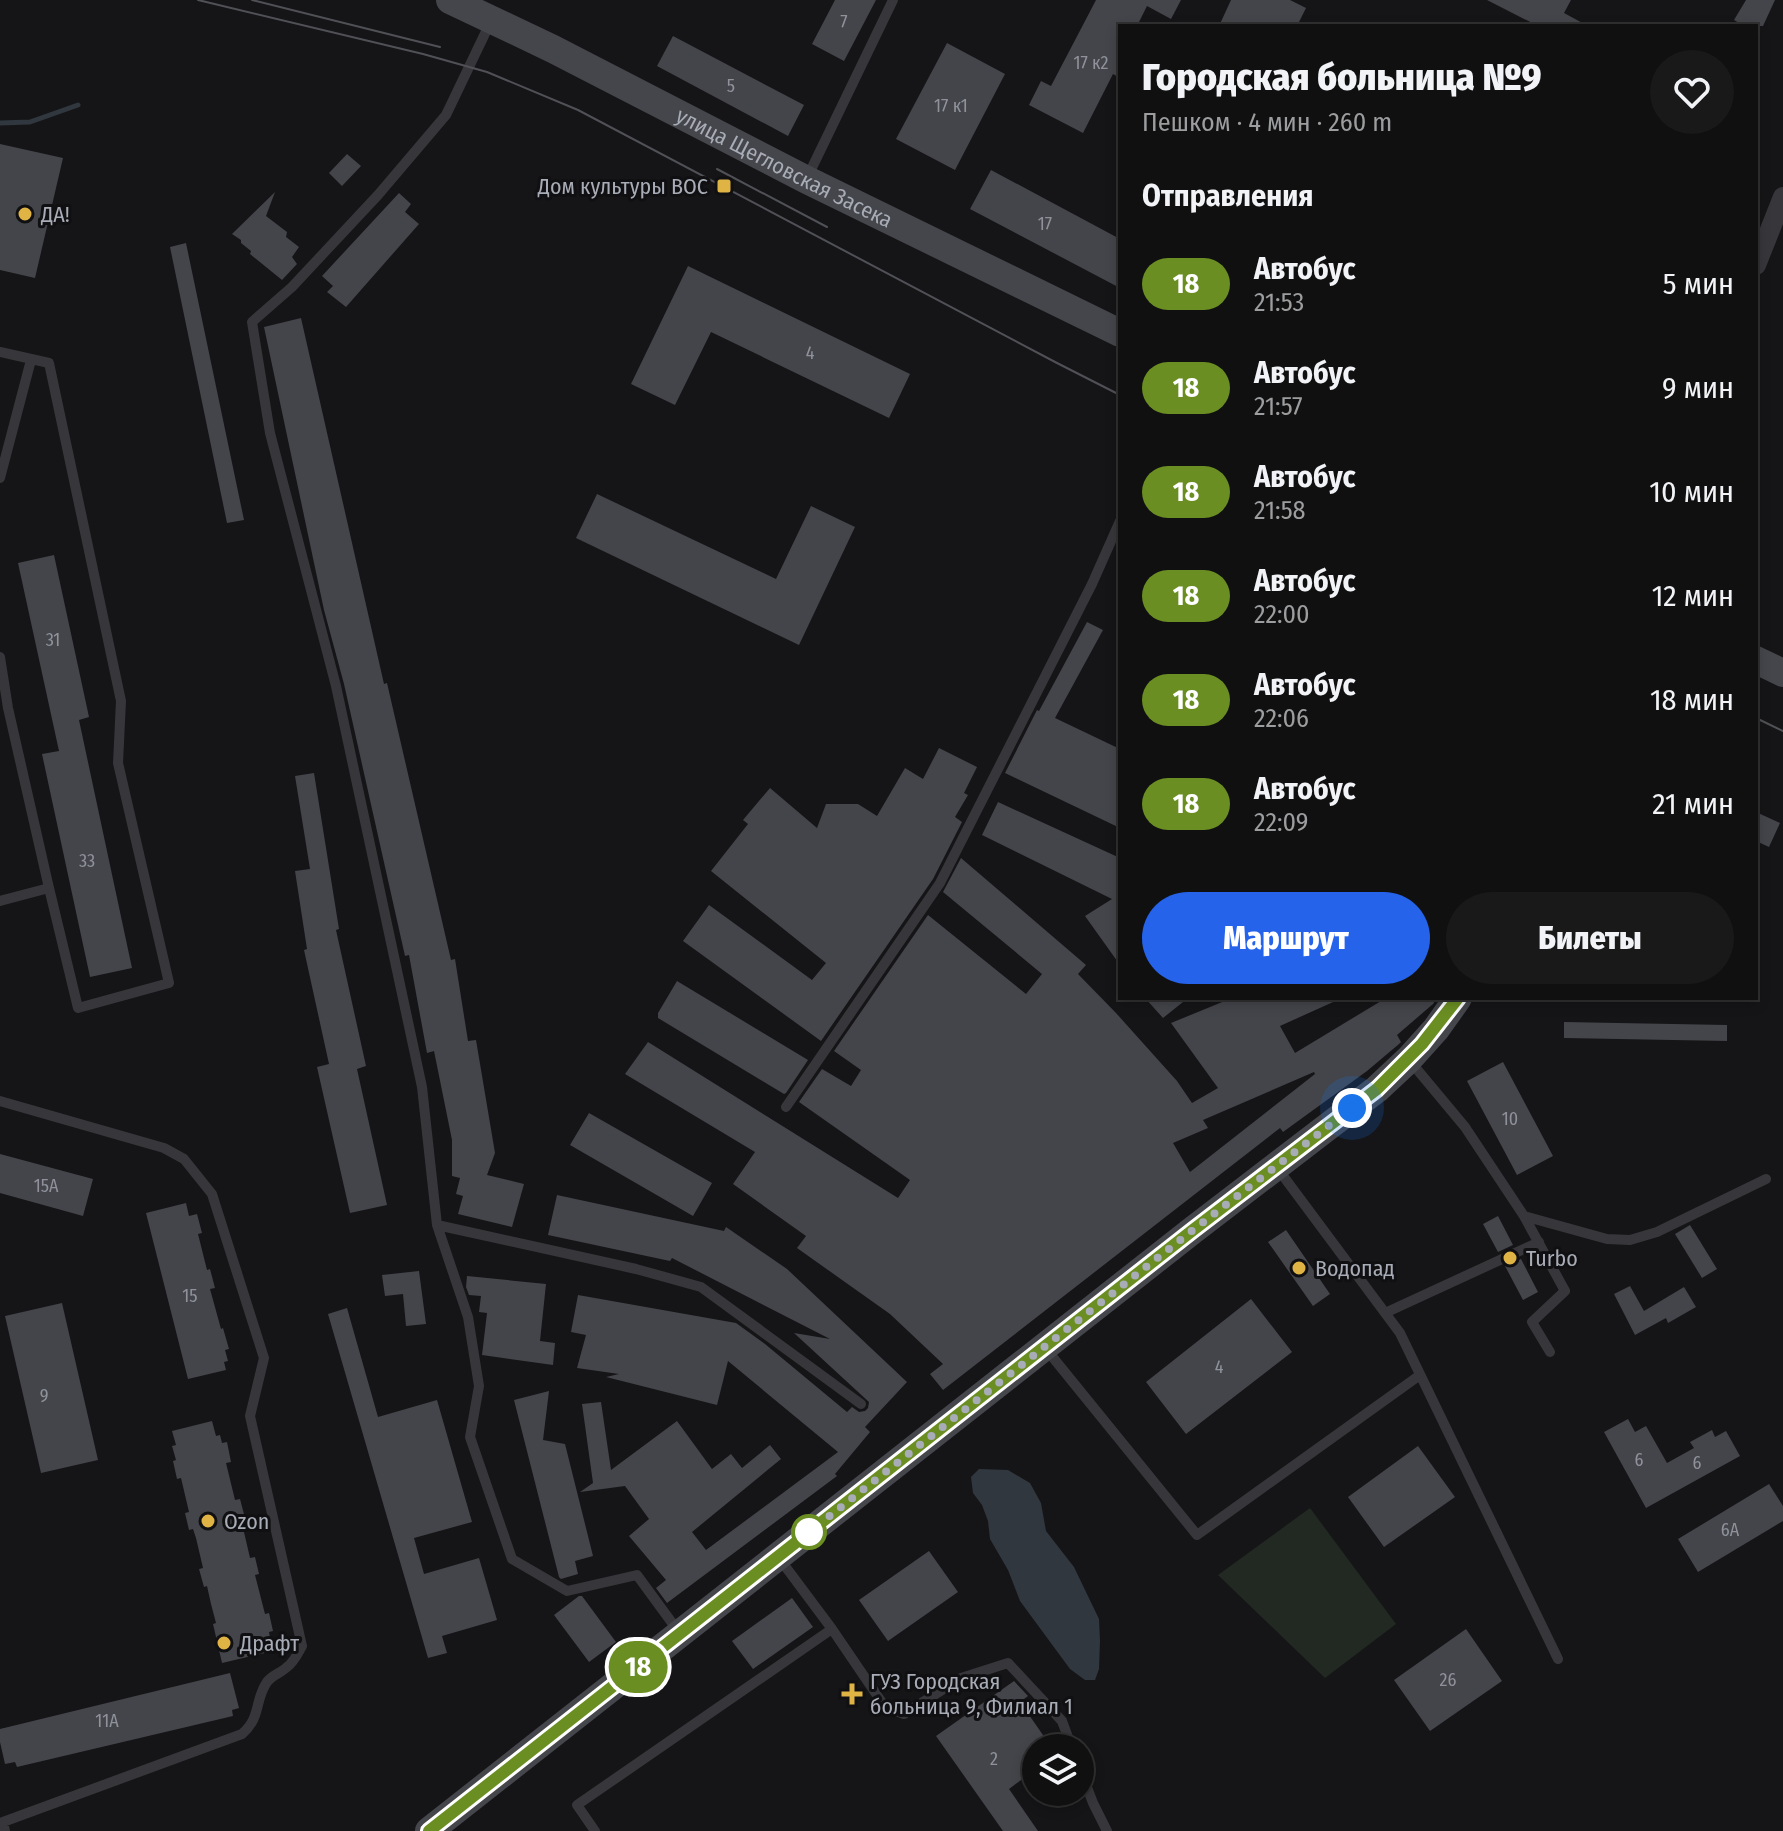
<!DOCTYPE html>
<html lang="ru">
<head>
<meta charset="utf-8">
<style>
	:root { --surface:#101011; --page:#19191a; --text:#f1f3f6; --muted:#9c9d9f; --line:#303031; --accent:#2563eb }
	body { margin:0; font-family:"Fira Sans Condensed",sans-serif; background:var(--page); color:var(--text); height:100vh; display:flex; flex-direction:column; font-size:30px; white-space:nowrap }
	* { box-sizing:border-box; margin:0 }
	p { font-size:26px; color:var(--muted) }
	.icon { flex:none; width:44px; height:44px; fill:none; stroke:currentColor; stroke-width:2; stroke-linecap:round; stroke-linejoin:round }
	.map { position:relative; flex:1; overflow:hidden }
	.drawer { position:absolute; left:1118px; top:24px; width:640px; height:976px; display:flex; flex-direction:column; background:var(--surface); border-radius:0px; box-shadow:0 4px 12px #0003,0 0 0 2px var(--line) }
	.drawer>* { flex:none }
	.badge { padding:0 16px; border-radius:26px; font-size:28px; line-height:52px }
	.controls { position:absolute; left:1022px; top:1734px; display:grid; gap:16px }
	.controls a { display:grid; place-items:center; width:72px; height:72px; border-radius:50%; background:var(--surface); box-shadow:0 4px 12px #0003,0 0 0 2px var(--line); font-size:40px }
	.you { position:absolute; width:40px; height:40px; margin:-20px; border:6px solid #fff; border-radius:50%; background:#1a73e8; box-shadow:0 0 0 12px #1a73e833 }
	.map>.badge { position:absolute; translate:-50% -50%; box-shadow:0 0 0 4px #fff }
	h2 { padding:0 24px; font-size:30px; line-height:72px }
	.round { display:grid; place-items:center; flex:none; width:84px; height:84px; border-radius:42px; background:var(--page) }
	.overview { display:flex; align-items:center; justify-content:space-between; height:136px; padding:0 24px }
	h1 { font-size:38px; font-weight:800; line-height:60px }
	.primary-button { display:flex; gap:16px; margin-top:auto; padding:16px 24px }
	.primary-button a { flex:1; height:92px; border-radius:48px; background:var(--accent); color:#fff; font-size:32px; font-weight:800; line-height:92px; text-align:center }
	.primary-button a+a { background:var(--page); color:var(--text) }
	ul { padding:0; list-style:none }
	li { display:flex; align-items:center; gap:24px; height:104px; padding:0 24px }
	li div { flex:1 }
	li b { display:block; font-size:30px }
	li em { font-style:normal }
	li .badge { min-width:88px; font-weight:700; text-align:center }
	.map>svg:first-child { display:block }
</style>
</head>
<body>
<div class="map">
<svg width="1783" height="1831" viewBox="0 0 1783 1831">
	<rect width="100%" height="100%" fill="#151517"/>
	<path fill="#222923" d="M1310,1508L1396,1624L1325,1678L1218,1575Z"/>
	<path fill="#30373e" d="M979,1469L1008,1470L1030,1483L1041,1503L1046,1531L1074,1567L1099,1619L1100,1641L1099,1669L1095,1680H1085L1070,1669L1020,1601L1008,1570L990,1539L988,1521L982,1505L973,1493L971,1477Z"/>
	<g fill="none" stroke-linecap="round" stroke-linejoin="round">
		<path stroke="#30373e" stroke-width="5" d="M0,123L30,122L78,105"/>
	</g>
	<path fill="#44454a" fill-rule="evenodd" d="M835,0H876L844,61L812,44Z
		M1096,0H1181L1171,19L1147,6L1137,26H1120V78L1113,74L1083,133L1029,105L1041,81L1051,86Z
		M1231,0H1290L1306,8L1297,26H1219Z
		M1487,0H1571L1564,13L1588,26H1538Z
		M1746,0H1775L1763,26H1744L1734,20Z
		M673,36L804,105L788,136L657,66Z
		M947,43L1005,74L955,170L896,139Z
		M0,144L63,158L35,278L0,270Z
		M347,154L361,166L342,186L329,173Z
		M991,170L1120,239V288L970,209Z
		M275,192L266,216L287,232L286,237L299,247L292,257L297,264L282,280L250,254L251,251L241,243V240L232,234Z
		M399,193L411,204L405,212L419,224L346,307L327,292L333,286L322,276Z
		M186,243L244,520L227,523L170,247Z
		M688,266L910,374L889,418L711,332L675,405L631,384Z
		M301,318L384,684L387,683L451,960L455,959L468,1041L476,1040L495,1153L487,1175L524,1184L512,1227L458,1214L463,1196L456,1194L460,1178L452,1176V1140L434,1051L427,1053L409,955L405,956L344,684L324,610L264,327Z
		M597,494L776,579L811,506L855,527L799,645L576,538Z
		M54,555L89,717L79,720L132,968L90,977L42,754L59,751L18,563Z
		M1087,622L1103,630L1055,718L1120,749V828L1005,773L1037,710L1039,711Z
		M939,748L977,767L964,793L968,795L955,817L962,822L933,879L821,1041L683,941L709,905L812,980L826,963L711,871L748,824L743,820L770,788L817,828L826,804H858L877,816L905,768L923,779Z
		M314,773L339,929L336,930L366,1066L357,1069L387,1205L350,1213L317,1067L329,1064L304,950L307,949L295,871L310,869L295,776Z
		M998,802L1120,858V965L1085,916L1112,899L982,835Z
		M1756,812L1780,823L1769,847L1756,841Z
		M961,858L1086,965L1078,974L1116,1013L1177,1081L1192,1103L1218,1088L1171,1023L1232,998H1342L1280,1026L1295,1053L1386,998H1437L1433,1004L1397,1035L1401,1042L1399,1044L1367,1071L1283,1132L1280,1128L943,1390L930,1374L943,1364L890,1314L797,1248L806,1236L733,1184L755,1152L625,1074L648,1042L898,1198L910,1180L799,1102L822,1069L851,1086L861,1070L834,1051L928,915L1026,994L1042,974L943,892ZM1314,1072L1315,1074L1190,1172L1173,1143L1208,1128L1203,1120Z
		M677,981L808,1060L786,1093L784,1094L658,1018V1013Z
		M1145,998H1188L1163,1018Z
		M1564,1022L1727,1025V1041L1564,1038Z
		M1503,1062L1553,1156L1517,1175L1467,1081Z
		M589,1113L712,1183L693,1216L570,1145Z
		M0,1154L93,1179L83,1216L0,1193Z
		M557,1195L724,1231L726,1227L787,1269L907,1382L865,1427L870,1432L835,1474L837,1476L667,1603L656,1588L666,1580L629,1536L649,1519L625,1486L580,1492L593,1483L582,1404L601,1402L611,1470L677,1421L712,1469L731,1454L742,1468L770,1445L781,1459L692,1532L706,1550L838,1452L728,1361L717,1405L606,1377L619,1374L577,1368L586,1335L571,1332L578,1295L736,1323L765,1344L847,1412L852,1407L859,1412L865,1411L868,1408L869,1402L794,1333L830,1339L672,1258L670,1261L548,1235Z
		M186,1203L189,1216L197,1214L202,1233L198,1234L207,1270L210,1269L215,1288L210,1289L221,1329L223,1328L229,1349L225,1350L228,1361L224,1362L226,1370L188,1379L146,1213Z
		M1498,1216L1513,1245L1498,1252L1483,1224Z
		M1690,1225L1717,1269L1702,1278L1675,1234Z
		M1286,1230L1330,1294L1313,1306L1268,1242Z
		M1521,1259L1538,1292L1523,1300L1505,1266Z
		M419,1271L426,1324L406,1326L403,1294L385,1296L382,1275Z
		M467,1276L546,1284L540,1341L555,1343L553,1365L482,1355L487,1313L479,1312L481,1296L469,1295L466,1287Z
		M1630,1286L1644,1311L1684,1287L1696,1307L1668,1323L1666,1318L1635,1335L1614,1294Z
		M1251,1299L1292,1352L1186,1434L1146,1382Z
		M62,1303L98,1460L41,1473L5,1316Z
		M347,1308L378,1417L437,1400L472,1522L414,1538L424,1574L479,1558L497,1620L442,1636L447,1653L428,1658L328,1314Z
		M549,1391L543,1440L565,1444L593,1556L575,1561L578,1574L561,1579L559,1577L514,1400Z
		M1628,1419L1635,1432L1646,1426L1667,1463L1694,1448L1690,1442L1712,1430L1715,1437L1726,1431L1740,1456L1646,1508L1604,1432Z
		M212,1421L216,1436L220,1435L222,1443L227,1442L231,1462L226,1463L235,1500L240,1499L245,1518L241,1519L250,1558L255,1557L259,1574L255,1575L265,1614L269,1613L273,1631L269,1632L270,1638L266,1639L269,1652L222,1663L213,1624L216,1623L211,1604L207,1586L204,1587L199,1569L203,1568L196,1538L193,1529L189,1530L185,1513L189,1512L181,1478L177,1479L173,1461L176,1460L172,1446L176,1445L172,1431Z
		M1418,1446L1455,1497L1384,1547L1348,1497Z
		M1769,1484L1783,1506V1521L1698,1572L1678,1539Z
		M929,1551L958,1592L888,1641L859,1600Z
		M579,1596H582L616,1642L589,1662L554,1615Z
		M792,1598L813,1627L753,1669L732,1641Z
		M1466,1629L1502,1681L1430,1731L1394,1680Z
		M230,1673L239,1708L232,1710L233,1716L17,1767L15,1762L5,1764L0,1742V1729Z
		M1014,1681L1028,1696L1020,1702L1052,1748H1036V1769L1009,1789L1038,1831H1003L936,1736Z"/>
	<g fill="none" stroke-linecap="round" stroke-linejoin="round">
		<path stroke="#37373b" stroke-width="10" d="M491,21L446,115L378,195L292,287L252,322L270,433L336,686L422,1087L437,1225L468,1317L479,1386L470,1437L512,1559L567,1591L637,1575L678,1631
			M807,178L893,0
			M0,352L49,363L121,701L118,763L169,983L78,1008L49,888
			M0,478L31,360
			M0,657L8,708L49,888L0,901
			M1410,1061L1465,1127L1524,1216L1607,1239L1630,1240L1657,1232L1766,1179
			M0,1101L164,1148L184,1159L212,1194L264,1358L250,1416L302,1646C298,1653 294,1662 287,1667C281,1673 272,1675 267,1682C254,1701 262,1716 242,1734L3,1822L5,1831
			M786,1107L940,883L1092,584L1120,521
			M1278,1169L1400,1333L1558,1659
			M1524,1216L1565,1291L1532,1322L1550,1352
			M437,1225L636,1269L701,1287L861,1404
			M1385,1313L1539,1242
			M1046,1349L1197,1535L1420,1375
			M779,1558L832,1629L885,1707L904,1714L961,1678L1008,1663L1062,1721L1072,1748
			M1080,1769L1093,1803L1107,1831
			M595,1831L577,1805L832,1629"/>
		<path stroke="#37373b" stroke-width="20" d="M1756,265L1783,197"/>
		<g stroke="#45464b" stroke-width="28">
			<path id="s1" d="M450,0L553,49L807,180L1120,333"/>
			<path d="M1756,660L1783,673"/>
			<path d="M429,1831L1193,1230L1377,1089L1409,1059L1436,1029L1458,998"/>
		</g>
		<path stroke="#505156" stroke-width="2" d="M198,0L423,54L487,72L578,110L1057,363L1120,395
			M252,0L440,47
			M717,169L827,227
			M1756,718L1783,731"/>
	</g>
	<g fill="none" stroke-linecap="round" stroke-linejoin="round">
		<g stroke="#fff" stroke-width="18">
			<path id="line" d="M429,1831L1193,1230L1377,1089L1422,1044L1458,998"/>
		</g>
		<use href="#line" stroke="#6b8e23" stroke-width="12"/>
		<path stroke="#a8acb6" stroke-width="8" stroke-dasharray="0 14.4" d="M809,1532L808,1533L1193,1230L1352,1108"/>
	</g>
	<g fill="#e0b444" stroke="#101012" stroke-width="3">
		<rect x="716" y="178" width="16" height="16" rx="4"/>
		<circle cx="25" cy="214" r="8"/>
		<circle cx="1510" cy="1258" r="8"/>
		<circle cx="1299" cy="1268" r="8"/>
		<circle cx="208" cy="1521" r="8"/>
		<circle cx="224" cy="1643" r="8"/>
		<path d="M848 1682h8v8h8v8h-8v8h-8v-8h-8v-8h8z"/>
	</g>
	<circle fill="#fff" stroke="#6b8e23" stroke-width="4" cx="809" cy="1532" r="16"/>
	<g text-anchor="middle" dominant-baseline="central" stroke-width="6" stroke-linejoin="round" paint-order="stroke">
		<g font-size="18" fill="#8f929b">
			<text x="844" y="22">7</text>
			<text x="1091" y="63">17 к2</text>
			<text x="731" y="86">5</text>
			<text x="951" y="106">17 к1</text>
			<text x="1045" y="224">17</text>
			<text x="810" y="353">4</text>
			<text x="53" y="640">31</text>
			<text x="87" y="861">33</text>
			<text x="1510" y="1119">10</text>
			<text x="46" y="1186">15А</text>
			<text x="190" y="1296">15</text>
			<text x="1219" y="1367">4</text>
			<text x="44" y="1396">9</text>
			<text x="1639" y="1460">6</text>
			<text x="1697" y="1463">6</text>
			<text x="1730" y="1530">6А</text>
			<text x="1448" y="1680">26</text>
			<text x="107" y="1721">11А</text>
			<text x="994" y="1759">2</text>
		</g>
		<g font-size="22" fill="#a8acb6" stroke="#101012">
			<text stroke="none"><textPath href="#s1" startOffset="374">улица Щегловская Засека</textPath></text>
		</g>
		<g font-size="22" fill="#a8acb6" stroke="#101012" text-anchor="start">
			<text x="708" y="186" text-anchor="end">Дом культуры ВОС</text>
			<text x="41" y="214">ДА!</text>
			<text x="1526" y="1258">Turbo</text>
			<text x="1315" y="1268">Водопад</text>
			<text x="224" y="1521">Ozon</text>
			<text x="240" y="1643">Драфт</text>
			<text x="870" y="1681">ГУЗ Городская<tspan x="870" dy="25">больница 9, Филиал 1</tspan></text>
		</g>
	</g>
</svg>
<div class="controls">
<a><svg class="icon" aria-label="layers" viewBox="0 0 24 24"><path d="M12 4l9 5-9 5-9-5zM3 14l9 5 9-5"/></svg></a>
</div>
<div class="you" style="left:1352px;top:1108px"></div>
<b class="badge" style="left:638px;top:1667px;background:#6b8e23;color:#fff">18</b>
<section class="drawer">
<div class="overview"><div><h1>Городская больница №9</h1><p>Пешком · 4 мин · 260 m</p></div><a class="round"><svg class="icon" aria-label="heart" viewBox="0 0 24 24"><path d="M12 20l-8-8c-3-5 5-10 8-4 3-6 11-1 8 4z"/></svg></a></div>
<h2>Отправления</h2>
<ul>
<li><span class="badge" style="background:#6b8e23;color:#fff">18</span><div><b>Автобус</b><p>21:53</p></div><em>5 мин</em></li>
<li><span class="badge" style="background:#6b8e23;color:#fff">18</span><div><b>Автобус</b><p>21:57</p></div><em>9 мин</em></li>
<li><span class="badge" style="background:#6b8e23;color:#fff">18</span><div><b>Автобус</b><p>21:58</p></div><em>10 мин</em></li>
<li><span class="badge" style="background:#6b8e23;color:#fff">18</span><div><b>Автобус</b><p>22:00</p></div><em>12 мин</em></li>
<li><span class="badge" style="background:#6b8e23;color:#fff">18</span><div><b>Автобус</b><p>22:06</p></div><em>18 мин</em></li>
<li><span class="badge" style="background:#6b8e23;color:#fff">18</span><div><b>Автобус</b><p>22:09</p></div><em>21 мин</em></li>
</ul>
<div class="primary-button"><a>Маршрут</a><a>Билеты</a></div>
</section>
</div>
</body>
</html>
